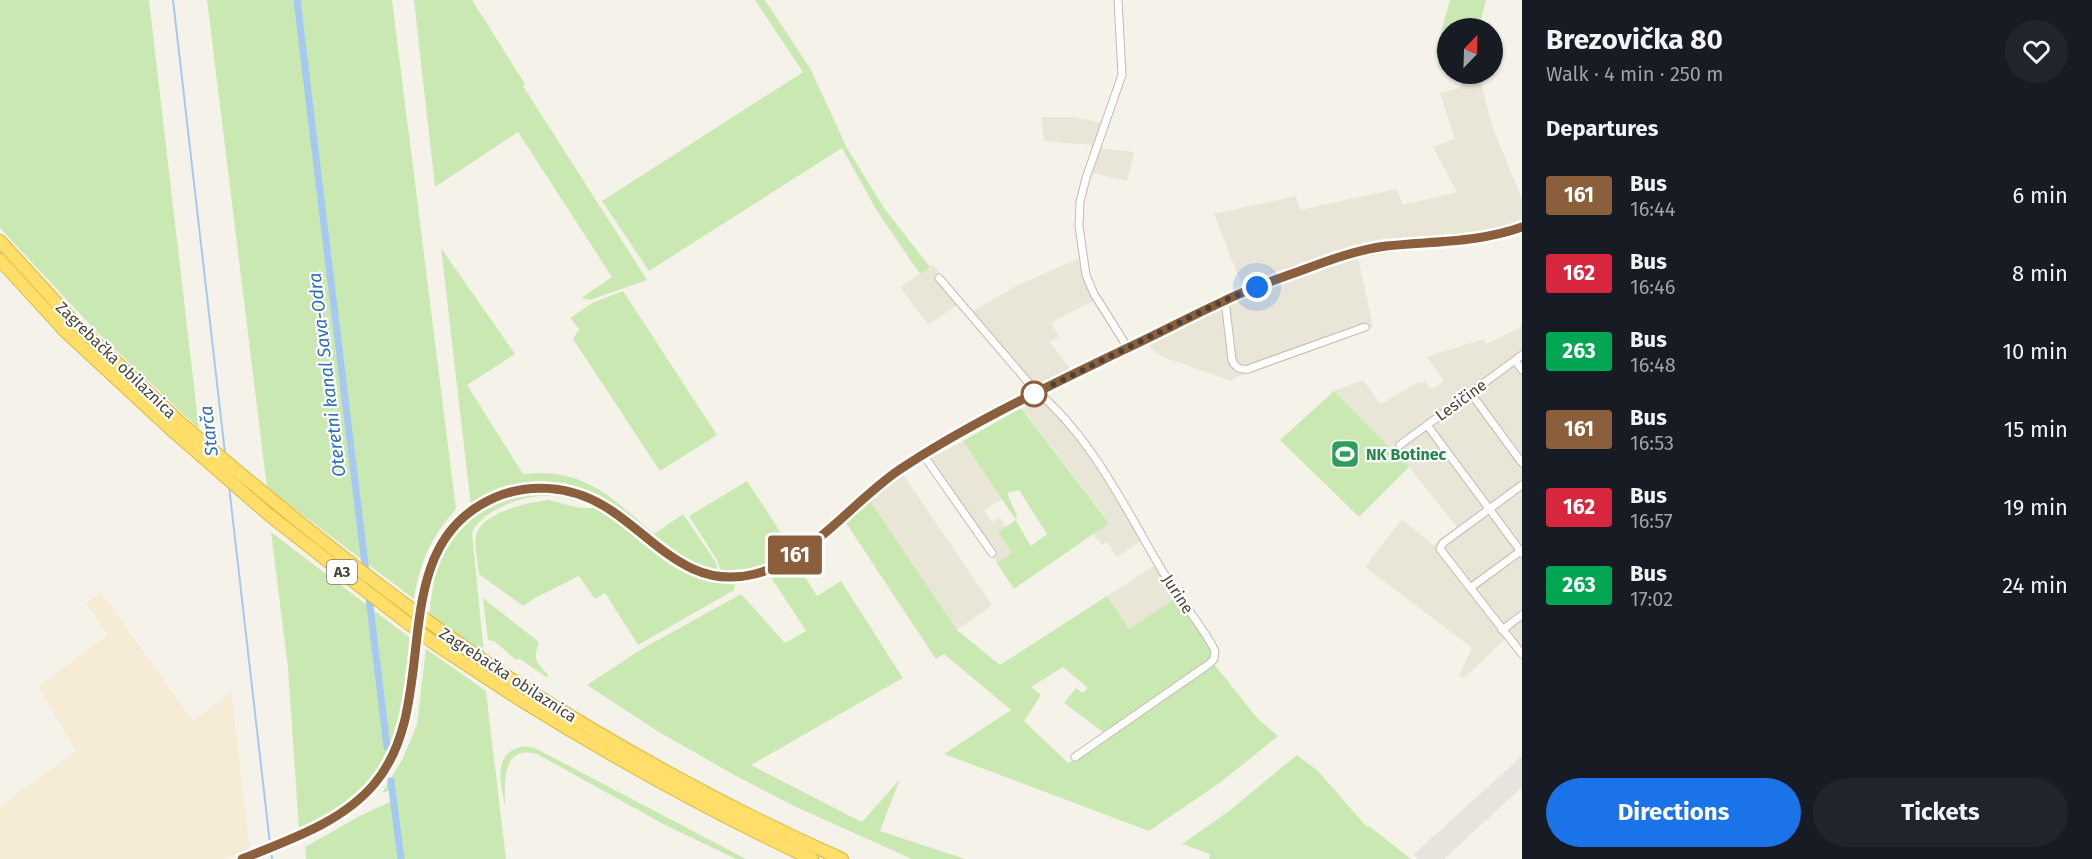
<!DOCTYPE html>
<html lang="en">
<head>
<meta charset="utf-8">
<style>
	:root { --surface:#171b24; --page:#20242c; --text:#f1f3f6; --muted:#9ea1a6; --accent:#1a73e8 }
	body { margin:0; font-family:"Fira Sans",sans-serif; background:var(--page); color:var(--text); height:100vh; display:flex; flex-direction:column; font-size:22px; white-space:nowrap }
	* { box-sizing:border-box; margin:0 }
	p { font-size:20px; color:var(--muted) }
	.icon { flex:none; width:33px; height:33px; fill:none; stroke:currentColor; stroke-width:2; stroke-linecap:round; stroke-linejoin:round }
	.map { position:relative; flex:1; overflow:hidden }
	.sheet { display:flex; flex-direction:column; background:var(--surface); width:570px }
	.sheet>* { flex:none }
	.badge { padding:0 12px; border-radius:4px; font-size:21px; line-height:39px }
	.needle { width:39px; rotate:23deg }
	.tools { position:absolute; left:1437px; top:18px; display:grid; gap:12px }
	.tools a { display:grid; place-items:center; width:66px; height:66px; border-radius:50%; background:var(--surface); box-shadow:0 2px 4px #0004; font-size:30px }
	.you { position:absolute; width:30px; height:30px; margin:-15px; border:4px solid #fff; border-radius:50%; background:#1a73e8; box-shadow:0 0 0 9px #1a73e833 }
	.map>.badge { position:absolute; translate:-50% -50%; box-shadow:0 0 0 3px #fff }
	h2 { padding:0 24px; font-size:22px; line-height:54px }
	.round { display:grid; place-items:center; flex:none; width:63px; height:63px; border-radius:32px; background:var(--page) }
	.summary { display:flex; align-items:center; justify-content:space-between; height:102px; padding:0 24px }
	h1 { font-size:28px; font-weight:700; line-height:45px }
	.cta { display:flex; gap:12px; margin-top:auto; padding:12px 24px }
	.cta a { flex:1; height:69px; border-radius:36px; background:var(--accent); color:#fff; font-size:24px; font-weight:700; line-height:69px; text-align:center }
	.cta a+a { background:var(--page); color:var(--text) }
	ul { padding:0; list-style:none }
	li { display:flex; align-items:center; gap:18px; height:78px; padding:0 24px }
	li div { flex:1 }
	li b { display:block; font-size:22px }
	li em { font-style:normal }
	li .badge { min-width:66px; font-weight:700; text-align:center }
	main { display:flex; flex:1; min-height:0 }
	.map>svg:first-child { display:block }
</style>
</head>
<body>
<main>
<div class="map">
<svg width="1522" height="859" viewBox="0 0 1522 859">
	<rect width="100%" height="100%" fill="#f5f3e9"/>
	<path fill="#e9e5d7" d="M1458,74H1480L1486,104L1494,131L1522,199V232L1509,237L1468,245L1385,252L1358,257L1373,327L1239,376L1232,381L1163,357L1147,345L1144,338L1242,286L1214,214L1296,196L1300,210L1396,189L1403,205L1457,192L1433,147L1455,139L1440,93L1461,87Z
		M1041,117H1072L1108,124L1099,148L1134,152L1127,181L1085,171L1092,145L1044,141Z
		M1078,259L1088,289L1094,300L1051,323L1059,336L1050,342L1071,370L1035,387L972,312L1018,285Z
		M933,265L962,299L957,305L928,325L900,287Z
		M1522,326V660L1505,639L1463,679L1459,675L1472,648L1365,567L1402,519L1433,545L1457,527L1409,467L1334,391L1363,380L1381,404L1417,383L1425,382L1432,389L1444,381L1427,357L1483,339L1486,344Z
		M1047,395L1073,425L1109,474L1147,537L1117,557L1107,542L1102,545L1093,534L1109,522L1021,407L1038,397L1041,399Z
		M963,441L1002,499L984,510L992,522L1000,517L1006,527L998,532L1012,553L997,563L926,461Z
		M902,473L992,605L957,630L868,498Z
		M1157,564L1177,597L1129,629L1107,596Z"/>
	<path fill="#f6ecd5" d="M101,592L193,721L231,692L250,849L223,859H0V806L76,751L38,686L108,635L86,604Z"/>
	<path fill="#e7e4de" d="M1522,756V787L1444,859H1418L1413,855Z"/>
	<path fill="#cae9b2" fill-rule="evenodd" d="M0,0H149L199,429L95,330L0,228Z
		M207,0H392L456,509C431,537 420,561 414,599L267,488Z
		M414,0H472L525,84L523,86L647,280L590,300L581,298L612,277L518,132L435,187Z
		M755,0H765L811,70L846,146L873,190L884,208L930,267L920,274L877,211L842,148L649,271L602,201L803,72Z
		M1450,0H1486L1479,28H1448L1447,56L1435,53Z
		M441,248L515,354L467,385L523,474C584,467 611,497 654,534L683,514L715,561L719,572L690,564L582,490C542,477 506,486 471,506Z
		M623,291L717,435L660,471L573,339L579,329L570,318L592,303Z
		M1334,391L1409,467L1359,517L1280,440Z
		M1021,408L1109,523L1014,589L997,563L1012,553L998,532L1016,520L963,441ZM1019,490L1047,534L1031,546L1016,521L1017,516L1007,493Z
		M747,481L785,539L796,532C796,538 797,546 793,550C778,567 742,573 721,572L717,560L689,516Z
		M538,493L565,495L582,501C571,499 560,496 549,496C526,494 481,510 472,533L484,653L429,615L436,563L454,533L486,507L512,496Z
		M868,498L957,630L1000,665L1107,596L1129,629L1177,597C1185,609 1213,641 1212,654C1212,657 1210,660 1208,662L1103,732L1064,703L1076,688L1083,693L1088,688L1063,667L1031,687L1041,695L1024,721L1068,763L1214,664L1258,719L1278,736L1221,782L1149,831L944,754L1011,710L944,654L936,659L844,520Z
		M548,500L580,508H597L610,514L658,554L683,570L699,577L735,585L734,590L638,645L605,593L595,599L579,576L535,598L523,606L479,574C478,562 473,544 477,532C487,511 527,503 548,500Z
		M271,532L409,637C408,700 398,765 344,804C330,815 314,821 299,829L288,668Z
		M795,561L817,596L841,581L903,678L751,765L862,822L900,779L880,831L965,859H912L796,807L736,776L659,732L587,685L640,650L741,594L785,643L806,631L770,576Z
		M483,598L539,642C532,661 537,662 549,676L546,677L520,659L516,660L494,641L488,640Z
		M426,649L486,691L506,859H306L305,847L360,816L394,800L393,789L382,793L402,760L417,725Z
		M525,746L535,748L746,859H736L665,825L537,754C501,744 505,783 505,807C501,782 491,752 525,746Z
		M1297,755L1318,771L1367,827L1369,826L1411,859H1209L1210,854L1182,844L1229,811Z"/>
	<g fill="none" stroke-linecap="round" stroke-linejoin="round">
		<path stroke="#a6c9f2" stroke-width="2" d="M173,0L225,453
			M229,486L270,844
			M271,852L272,859"/>
		<path stroke="#a6c9f2" stroke-width="7" d="M297,0L387,747
			M391,781L401,859"/>
		<g stroke="#c1bcac" stroke-width="9">
			<path id="minor" d="M1118,0L1122,75L1086,178L1080,202L1079,226L1086,275L1094,294L1128,348
				M939,278L1033,388C1095,439 1128,515 1169,582C1183,605 1203,626 1215,651L1214,659L1209,664L1075,757
				M1225,300L1232,360C1235,368 1240,370 1248,369L1365,327
				M1515,360L1522,370
				M1470,392L1522,463
				M1427,425L1522,553
				M1400,445L1522,355
				M924,456L992,553
				M1522,485L1443,543L1440,549L1522,654
				M1470,588L1522,550
				M1502,630L1522,615"/>
		</g>
		<g stroke="#d5cc99" stroke-width="13">
			<path id="secondary" d="M242,859C288,839 342,823 375,783C442,703 385,559 482,504C524,481 573,484 612,511C658,543 691,590 754,574C810,560 852,502 899,470C969,424 1046,387 1121,351C1156,335 1189,317 1224,301C1248,289 1274,280 1300,271C1325,262 1351,252 1378,248C1426,239 1475,244 1522,227"/>
		</g>
		<g stroke="#e0b738" stroke-width="14">
			<path id="motorway" d="M0,241L74,322L182,424
				M0,260L65,331L174,432
				M517,683C621,749 729,809 842,859
				M519,699C614,758 711,812 812,859"/>
		</g>
		<use href="#minor" stroke="#fff" stroke-width="7"/>
		<use href="#secondary" stroke="#fff9c9" stroke-width="10"/>
		<use href="#motorway" stroke="#ffdf6a" stroke-width="12"/>
		<g stroke="#e0b738" stroke-width="14" stroke-linecap="butt">
			<path id="motorway-bridge" d="M182,424C289,516 399,605 517,683
				M174,432L268,514L366,591L438,646L519,699"/>
		</g>
		<use href="#motorway-bridge" stroke="#ffdf6a" stroke-width="12"/>
	</g>
	<g fill="none" stroke-linecap="round" stroke-linejoin="round">
		<g stroke="#fff" stroke-width="14">
			<path id="line" d="M242,859C288,840 342,823 375,783C442,703 385,559 482,504C523,480 573,484 612,511C658,542 691,590 755,574C810,560 852,502 899,470C968,424 1047,387 1121,351C1156,335 1189,317 1224,301C1248,289 1274,280 1300,271C1327,261 1356,250 1386,246C1432,241 1478,243 1522,227"/>
		</g>
		<use href="#line" stroke="#8b5e3c" stroke-width="9"/>
		<path stroke="#494437" stroke-width="6" stroke-dasharray="0 10.8" d="M1034,394L1225,300L1257,287"/>
	</g>
	<defs>
		<g id="stadium-square" transform="scale(1.5)"><rect x="-9" y="-9" width="18" height="18" rx="4" fill="#2e9e5b" stroke="#fff"/><path d="M0-5a6.5 5 0 1 0 0 10a6.5 5 0 1 0 0-10ZM-3.5-1.8h7v3.6h-7Z" fill="#fff"/></g>
	</defs>
	<g fill-rule="evenodd">
		<use href="#stadium-square" x="1345" y="454"/>
	</g>
	<circle fill="#fff" stroke="#8b5e3c" stroke-width="3" cx="1034" cy="394" r="12"/>
	<g text-anchor="middle" dominant-baseline="central" stroke-width="4.5" stroke-linejoin="round" paint-order="stroke">
		<rect fill="#fff" stroke="#807c73" stroke-width="1.5" x="327" y="560" width="30" height="24" rx="4.5"/>
		<g font-size="15" font-weight="bold" fill="#494437">
			<text x="342" y="572">A3</text>
		</g>
		<g font-size="16" fill="#494437" stroke="#fff">
			<text transform="translate(116 360) rotate(44)">Zagrebačka obilaznica</text>
			<text transform="translate(1461 400) rotate(-36)">Lesičine</text>
			<text transform="translate(1178 594) rotate(57)">Jurine</text>
			<text transform="translate(508 675) rotate(33)">Zagrebačka obilaznica</text>
		</g>
		<g font-size="16" font-weight="bold" fill="#27864d" stroke="#fff" text-anchor="start">
			<text x="1366" y="454">NK Botinec</text>
		</g>
		<g font-size="18" font-style="italic" fill="#2e6db7" stroke="#fff">
			<text transform="translate(327 375) rotate(-97)">Oteretni kanal Sava-Odra</text>
			<text transform="translate(209 431) rotate(-97)">Starča</text>
		</g>
	</g>
</svg>
<div class="tools">
<a><svg class="needle" viewBox="-14 -14 28 28"><path d="M0-13l5 13h-10z" fill="#e53935"/><path d="M0 13l5-13h-10z" fill="#9ea1a6"/></svg></a>
</div>
<div class="you" style="left:1257px;top:287px"></div>
<b class="badge" style="left:795px;top:555px;background:#8b5e3c;color:#fff">161</b>
</div>
<section class="sheet">
<div class="summary"><div><h1>Brezovička 80</h1><p>Walk · 4 min · 250 m</p></div><a class="round"><svg class="icon" aria-label="heart" viewBox="0 0 24 24"><path d="M12 20l-8-8c-3-5 5-10 8-4 3-6 11-1 8 4z"/></svg></a></div>
<h2>Departures</h2>
<ul>
<li><span class="badge" style="background:#8b5e3c;color:#fff">161</span><div><b>Bus</b><p>16:44</p></div><em>6 min</em></li>
<li><span class="badge" style="background:#d7263d;color:#fff">162</span><div><b>Bus</b><p>16:46</p></div><em>8 min</em></li>
<li><span class="badge" style="background:#00a651;color:#fff">263</span><div><b>Bus</b><p>16:48</p></div><em>10 min</em></li>
<li><span class="badge" style="background:#8b5e3c;color:#fff">161</span><div><b>Bus</b><p>16:53</p></div><em>15 min</em></li>
<li><span class="badge" style="background:#d7263d;color:#fff">162</span><div><b>Bus</b><p>16:57</p></div><em>19 min</em></li>
<li><span class="badge" style="background:#00a651;color:#fff">263</span><div><b>Bus</b><p>17:02</p></div><em>24 min</em></li>
</ul>
<div class="cta"><a>Directions</a><a>Tickets</a></div>
</section>
</main>
</body>
</html>
